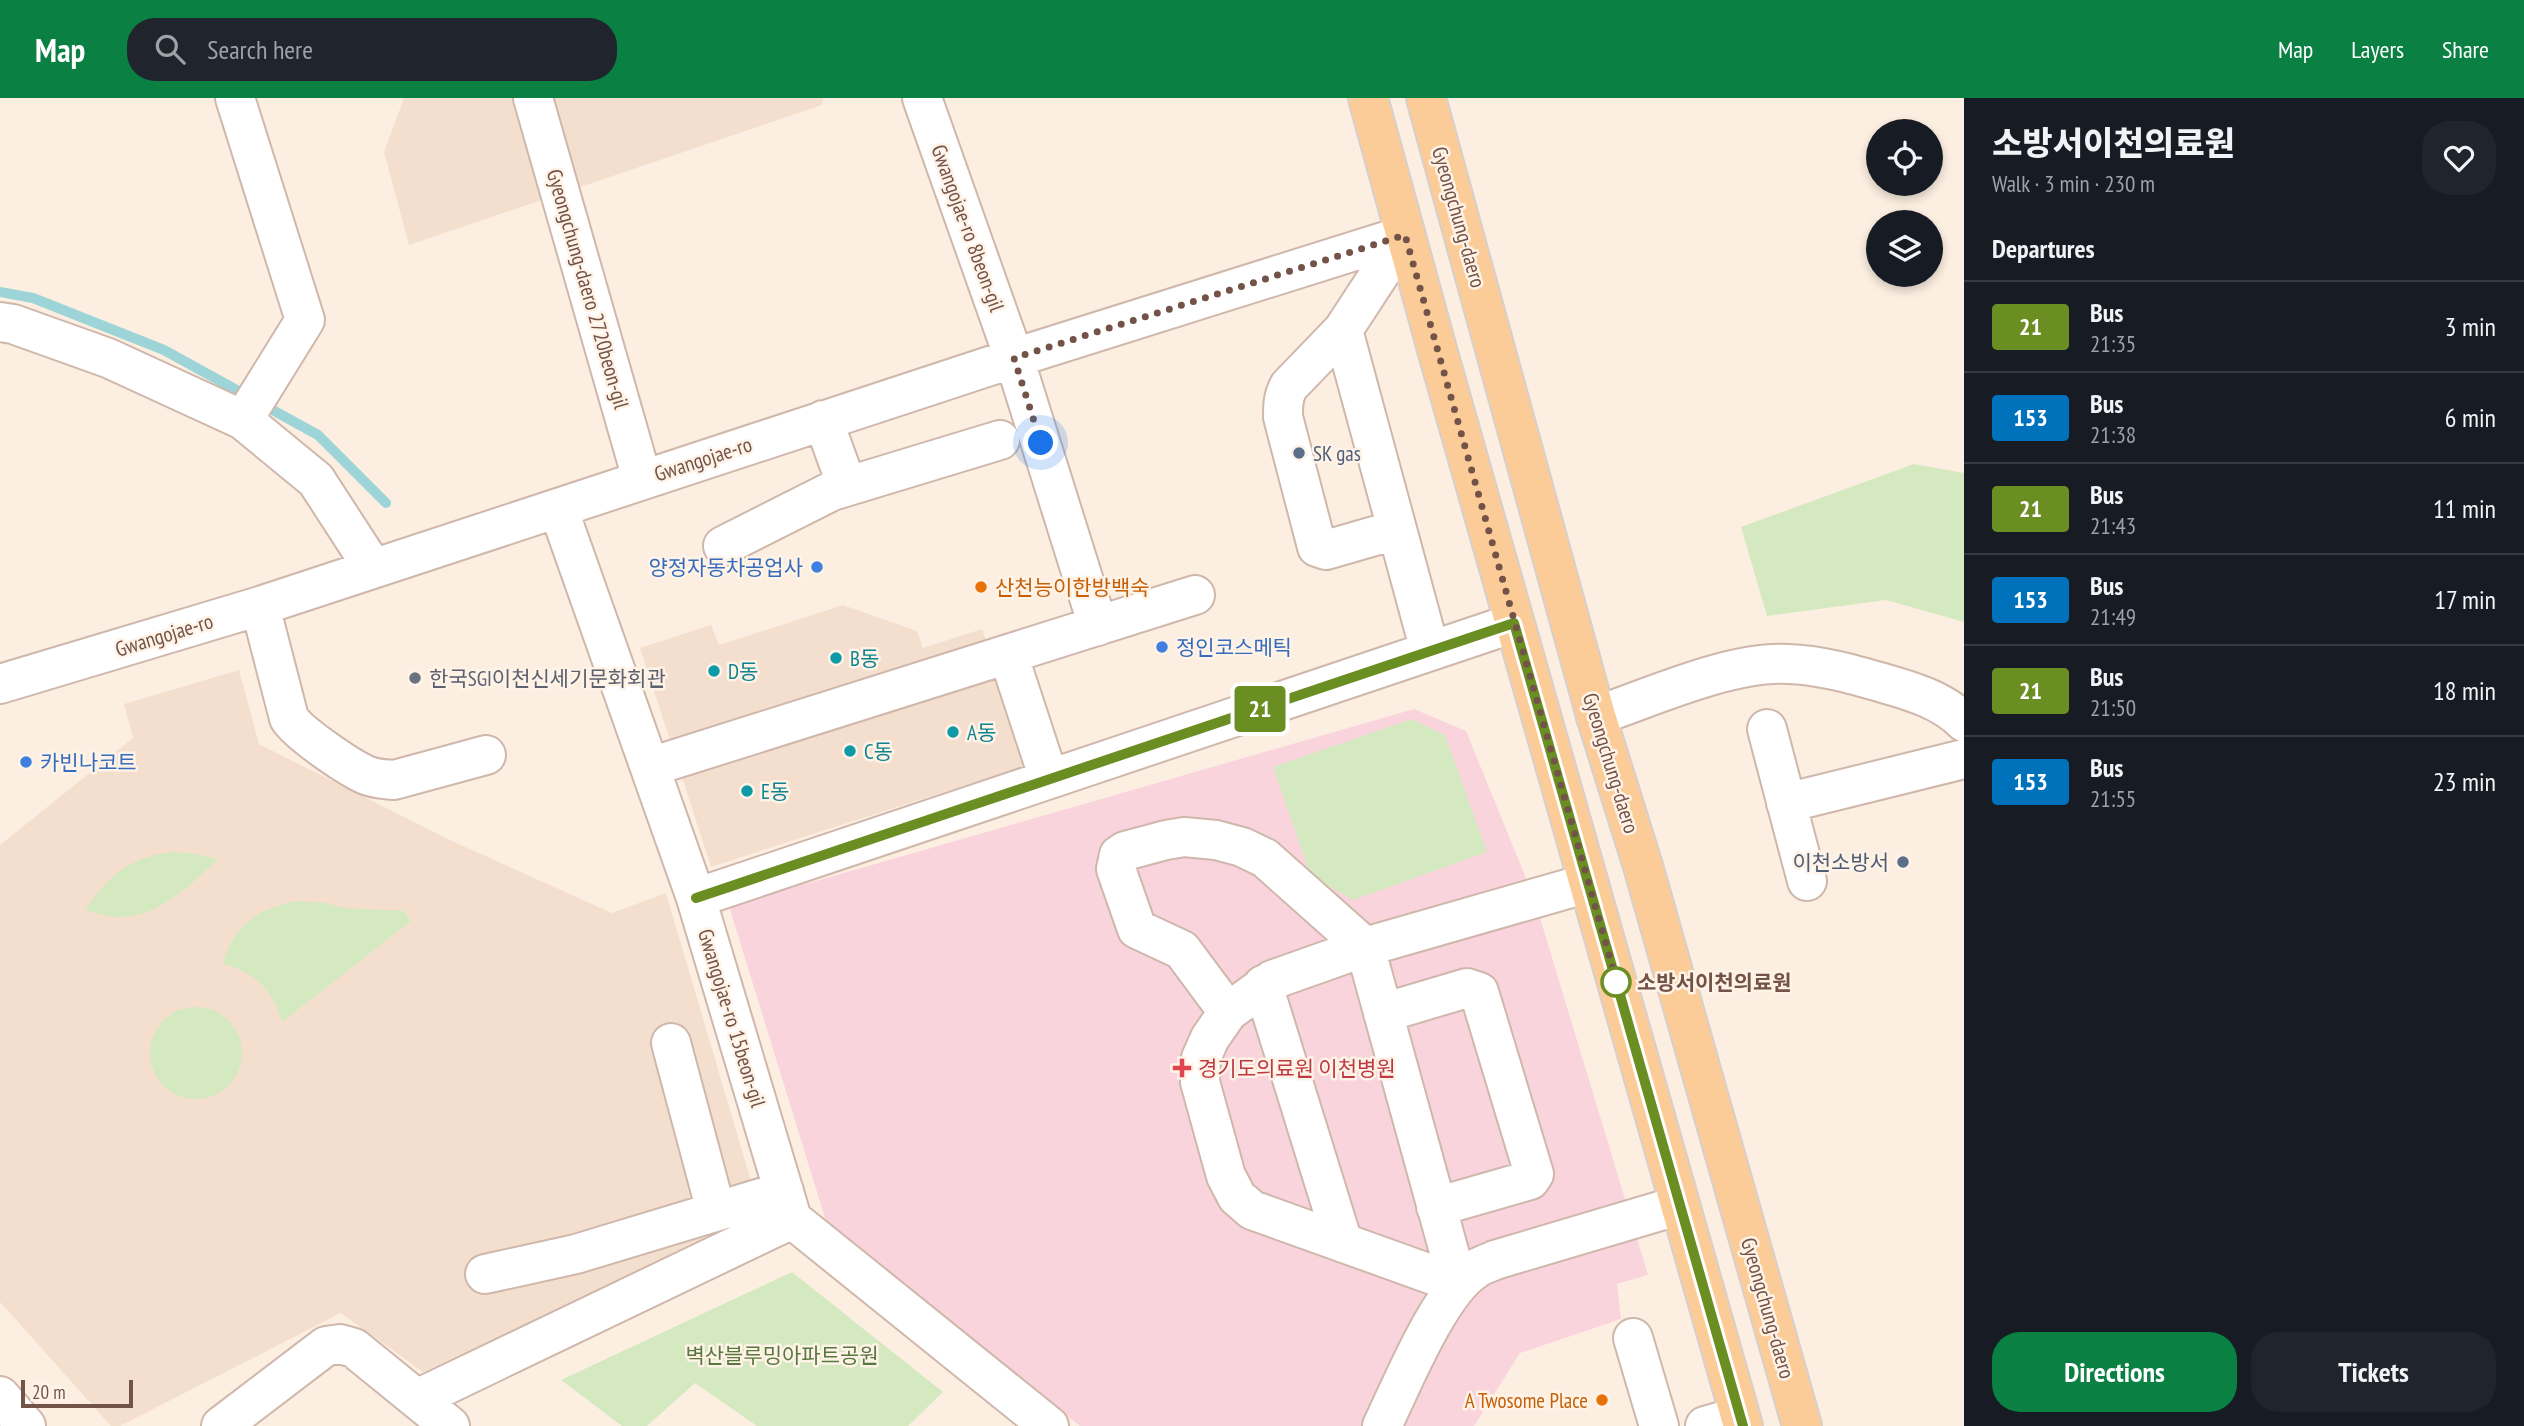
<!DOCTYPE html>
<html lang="en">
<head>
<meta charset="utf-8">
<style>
	:root { --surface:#171b24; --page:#20242c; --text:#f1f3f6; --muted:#9ea1a6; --line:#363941; --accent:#0b8043 }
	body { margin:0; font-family:"PT Sans Narrow","Noto Sans KR",sans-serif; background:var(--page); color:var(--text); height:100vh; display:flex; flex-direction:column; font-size:26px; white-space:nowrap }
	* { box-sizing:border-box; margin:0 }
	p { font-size:23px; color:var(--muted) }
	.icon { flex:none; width:38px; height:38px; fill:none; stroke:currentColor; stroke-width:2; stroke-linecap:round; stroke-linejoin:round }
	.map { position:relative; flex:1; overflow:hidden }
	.side { display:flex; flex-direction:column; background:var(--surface); width:560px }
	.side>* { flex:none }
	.badge { padding:0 14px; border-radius:5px; font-size:24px; line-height:46px }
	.controls { position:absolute; left:1866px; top:21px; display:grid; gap:14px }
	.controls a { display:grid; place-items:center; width:77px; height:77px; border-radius:50%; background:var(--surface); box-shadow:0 4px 10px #0003; font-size:35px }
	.scale { position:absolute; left:21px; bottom:18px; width:112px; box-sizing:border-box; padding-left:7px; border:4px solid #735348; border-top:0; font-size:19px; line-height:24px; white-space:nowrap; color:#735348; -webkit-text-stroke:5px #fff3e7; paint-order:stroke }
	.you { position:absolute; width:35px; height:35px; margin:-18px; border:5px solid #fff; border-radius:50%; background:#1a73e8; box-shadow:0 0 0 10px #1a73e833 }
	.map>.badge { position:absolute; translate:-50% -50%; box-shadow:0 0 0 4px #fff }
	h2 { padding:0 28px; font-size:26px; line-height:63px }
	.round { display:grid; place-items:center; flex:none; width:74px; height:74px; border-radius:28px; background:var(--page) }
	.overview { display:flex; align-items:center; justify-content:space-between; height:119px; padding:0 28px }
	h1 { font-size:33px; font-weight:800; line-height:52px }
	.button { display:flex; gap:14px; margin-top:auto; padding:14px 28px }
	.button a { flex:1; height:80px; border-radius:28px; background:var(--accent); color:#fff; font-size:28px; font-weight:800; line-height:80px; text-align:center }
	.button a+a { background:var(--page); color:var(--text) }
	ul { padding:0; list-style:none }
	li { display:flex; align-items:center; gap:21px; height:91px; padding:0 28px; border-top:2px solid var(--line) }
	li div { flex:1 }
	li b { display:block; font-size:26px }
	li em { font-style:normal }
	li .badge { min-width:77px; font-weight:700; text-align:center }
	header { display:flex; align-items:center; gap:42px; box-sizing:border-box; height:98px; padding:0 35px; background:var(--accent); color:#fff }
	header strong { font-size:33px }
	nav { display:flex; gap:38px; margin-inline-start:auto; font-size:24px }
	.search { width:490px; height:63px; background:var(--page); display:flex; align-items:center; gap:18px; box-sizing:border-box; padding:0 24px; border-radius:28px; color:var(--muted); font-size:26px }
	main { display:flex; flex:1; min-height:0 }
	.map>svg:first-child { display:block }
</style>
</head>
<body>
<header>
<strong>Map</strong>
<div class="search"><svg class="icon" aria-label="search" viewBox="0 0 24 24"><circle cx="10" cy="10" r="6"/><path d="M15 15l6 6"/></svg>Search here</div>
<nav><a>Map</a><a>Layers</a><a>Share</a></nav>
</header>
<main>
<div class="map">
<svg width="1964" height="1328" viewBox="0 0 1964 1328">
	<rect width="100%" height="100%" fill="#fcefe1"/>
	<path fill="#f4dfcf" d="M404,0H823L822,7L409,147L384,54Z
		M843,507L917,533L923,550L982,531L1027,667L711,769L640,550L711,527L719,547Z
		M239,572L259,646L450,742L612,815L666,795L761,1117L423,1274L341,1215L120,1328H111L0,1204V747L133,640L124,606Z"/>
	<path fill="#fad4dd" d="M1414,611L1466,633L1534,800L1648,1177L1617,1186L1621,1221L1520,1255L1474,1328H1080L829,1133L729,808Z"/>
	<path fill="#d5e9c0" d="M1914,366L1964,375V524L1886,502L1767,518L1741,429Z
		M1412,621L1445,637L1487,754L1353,802L1311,778L1273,669Z
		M170,754L191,755L218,761C193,785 160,818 122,819C109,820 97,815 85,812C110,777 127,761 170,754Z
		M297,803L326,805L344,810L404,813L411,823L282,924C272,891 257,875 223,866C234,826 257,811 297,803Z
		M150 955a46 46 0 1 1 92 0a46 46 0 1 1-92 0Z
		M792,1174L943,1294L908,1328H757L695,1285L647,1328H622L561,1282Z"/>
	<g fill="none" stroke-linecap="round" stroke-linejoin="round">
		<path stroke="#9cd4d7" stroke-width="10" d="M0,194L33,200L164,252L318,337L386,405"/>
		<g stroke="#cfb7ab" stroke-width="42">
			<path id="minor" d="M235,0L305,222L243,322
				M533,0L642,381
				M922,0L1014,260L1098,528
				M0,224L13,226L108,260L243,322L316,382L373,470
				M1343,232L1430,553
				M823,322L847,388
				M558,410L696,800L792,1121L1049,1328
				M1395,432L1326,452L1317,449L1283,319C1283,307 1283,299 1289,288L1343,232L1405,137
				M723,448L832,393L1000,342
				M260,508L289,620C298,635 348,669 366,677C375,681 384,681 394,682L486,657
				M1008,556L1049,681
				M0,586L260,508L1014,260L1405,137
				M1596,618C1652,599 1730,563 1788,566C1820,567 1852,576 1883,585C1911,593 1943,602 1964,624
				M1767,631L1807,783
				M650,669L1195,497
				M1786,705L1964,661
				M696,800L1514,525
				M1263,887L1343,1145
				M1228,914L1182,852L1137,831L1116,771L1119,757L1125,753L1166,742L1184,739L1216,742L1242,749L1265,760L1365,849L1458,1186
				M1383,915L1467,890L1479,894L1534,1076L1530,1082L1436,1109
				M671,945L716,1113
				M485,1176L576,1156L784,1093
				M1458,1186L1252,1112L1237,1099L1226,1078L1200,984L1201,960L1210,940L1228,914L1272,882L1365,849L1588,785
				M1633,1240L1659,1328
				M0,1298L26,1328
				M419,1300L792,1121
				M221,1328L326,1248L340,1246L354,1250L450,1328
				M1382,1328C1402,1287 1439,1194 1476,1171C1481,1167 1489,1165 1495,1162L1680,1107
				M1705,1328L1740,1318"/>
		</g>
		<g stroke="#d8cfcc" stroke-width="42">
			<path id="major" d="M1368,0L1438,255L1743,1328
				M1426,0L1596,618L1643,768L1802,1328"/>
		</g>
		<use href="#minor" stroke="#fff" stroke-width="38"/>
		<use href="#major" stroke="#fccc98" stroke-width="38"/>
	</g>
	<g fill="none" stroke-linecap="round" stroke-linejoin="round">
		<g stroke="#fff" stroke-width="16">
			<path id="line" d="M696,800L1514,525L1743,1328"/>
		</g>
		<use href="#line" stroke="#6b8e23" stroke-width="10"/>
		<path stroke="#735348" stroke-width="7" stroke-dasharray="0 12.6" d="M1041,345L1014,260L1405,137L1619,892L1616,884"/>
	</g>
	<g fill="#5c6f8a" stroke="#fff3e7" stroke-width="2.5">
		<circle cx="1299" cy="355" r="7"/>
		<circle cx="1903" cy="764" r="7"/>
	</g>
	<g fill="#3f7fe0" stroke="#fff3e7" stroke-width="2.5">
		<circle cx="817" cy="469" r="7"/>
		<circle cx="1162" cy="549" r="7"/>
		<circle cx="26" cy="664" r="7"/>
	</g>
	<g fill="#e8710a" stroke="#fff3e7" stroke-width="2.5">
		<circle cx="981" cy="489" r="7"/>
		<circle cx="1602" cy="1302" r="7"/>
	</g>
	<g fill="#0f9aa8" stroke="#fff3e7" stroke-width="2.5">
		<circle cx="836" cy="560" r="7"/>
		<circle cx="714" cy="573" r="7"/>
		<circle cx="953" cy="634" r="7"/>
		<circle cx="850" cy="653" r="7"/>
		<circle cx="747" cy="693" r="7"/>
	</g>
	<circle fill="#6b7280" stroke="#fff3e7" stroke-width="2.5" cx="415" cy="580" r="7"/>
	<circle fill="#fff" stroke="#6b8e23" stroke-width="3.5" cx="1616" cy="884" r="14"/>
	<path fill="#e0444e" stroke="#fff3e7" stroke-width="2.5" d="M1178.5 959.5h7v7h7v7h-7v7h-7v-7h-7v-7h7z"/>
	<g text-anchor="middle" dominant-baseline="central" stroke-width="5" stroke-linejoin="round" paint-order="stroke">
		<g font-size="21" fill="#735348" stroke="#fff3e7">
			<text transform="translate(1459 119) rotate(74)">Gyeongchung-daero</text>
			<text transform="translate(968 130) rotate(70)">Gwangojae-ro 8beon-gil</text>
			<text transform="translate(588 191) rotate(74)">Gyeongchung-daero 2720beon-gil</text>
			<text transform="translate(703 361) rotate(-18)">Gwangojae-ro</text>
			<text transform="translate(164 537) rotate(-17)">Gwangojae-ro</text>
			<text transform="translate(1611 665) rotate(73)">Gyeongchung-daero</text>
			<text transform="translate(732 920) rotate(73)">Gwangojae-ro 15beon-gil</text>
			<text transform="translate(1768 1210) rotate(74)">Gyeongchung-daero</text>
		</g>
		<g font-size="21" fill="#4e5e75" stroke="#fff3e7" text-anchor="start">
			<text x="1313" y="355">SK gas</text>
			<text x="1889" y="764" text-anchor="end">이천소방서</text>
		</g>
		<g font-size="21" fill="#366cbe" stroke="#fff3e7" text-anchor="start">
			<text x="803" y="469" text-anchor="end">양정자동차공업사</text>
			<text x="1176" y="549">정인코스메틱</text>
			<text x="40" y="664">카빈나코트</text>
		</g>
		<g font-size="21" fill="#c56008" stroke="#fff3e7" text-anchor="start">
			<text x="995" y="489">산천능이한방백숙</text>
			<text x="1588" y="1302" text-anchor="end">A Twosome Place</text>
		</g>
		<g font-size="21" fill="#0d838f" stroke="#fff3e7" text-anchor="start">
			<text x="850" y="560">B동</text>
			<text x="728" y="573">D동</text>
			<text x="967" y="634">A동</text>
			<text x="864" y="653">C동</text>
			<text x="761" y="693">E동</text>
		</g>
		<g font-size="21" fill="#5b616d" stroke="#fff3e7" text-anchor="start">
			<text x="429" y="580">한국SGI이천신세기문화회관</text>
		</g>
		<g font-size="21" font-weight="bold" fill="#735348" stroke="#fff3e7" text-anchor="start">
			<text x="1637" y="884">소방서이천의료원</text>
		</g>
		<g font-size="21" fill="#be3a42" stroke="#fff3e7" text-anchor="start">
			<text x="1198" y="970">경기도의료원 이천병원</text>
		</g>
		<g font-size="21" fill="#577940" stroke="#fff3e7">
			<text x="782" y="1257">벽산블루밍아파트공원</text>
		</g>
	</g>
</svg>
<div class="controls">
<a><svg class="icon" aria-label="locate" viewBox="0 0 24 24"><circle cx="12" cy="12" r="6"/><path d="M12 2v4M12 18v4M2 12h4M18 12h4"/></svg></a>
<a><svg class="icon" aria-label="layers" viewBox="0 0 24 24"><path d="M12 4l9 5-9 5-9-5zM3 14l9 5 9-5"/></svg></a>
</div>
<div class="scale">20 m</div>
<div class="you" style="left:1041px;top:345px"></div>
<b class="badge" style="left:1260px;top:611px;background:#6b8e23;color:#fff">21</b>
</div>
<section class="side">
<div class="overview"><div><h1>소방서이천의료원</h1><p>Walk · 3 min · 230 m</p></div><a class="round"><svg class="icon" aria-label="heart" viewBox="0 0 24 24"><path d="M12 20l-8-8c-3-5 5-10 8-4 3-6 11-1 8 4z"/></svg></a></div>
<h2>Departures</h2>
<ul>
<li><span class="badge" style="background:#6b8e23;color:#fff">21</span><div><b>Bus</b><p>21:35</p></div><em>3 min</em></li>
<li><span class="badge" style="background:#0072bc;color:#fff">153</span><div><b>Bus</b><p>21:38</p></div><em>6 min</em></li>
<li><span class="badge" style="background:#6b8e23;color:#fff">21</span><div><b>Bus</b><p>21:43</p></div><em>11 min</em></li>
<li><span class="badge" style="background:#0072bc;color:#fff">153</span><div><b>Bus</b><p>21:49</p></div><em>17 min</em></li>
<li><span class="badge" style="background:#6b8e23;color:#fff">21</span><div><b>Bus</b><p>21:50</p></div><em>18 min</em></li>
<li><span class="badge" style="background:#0072bc;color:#fff">153</span><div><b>Bus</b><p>21:55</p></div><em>23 min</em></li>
</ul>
<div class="button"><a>Directions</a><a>Tickets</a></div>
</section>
</main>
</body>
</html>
